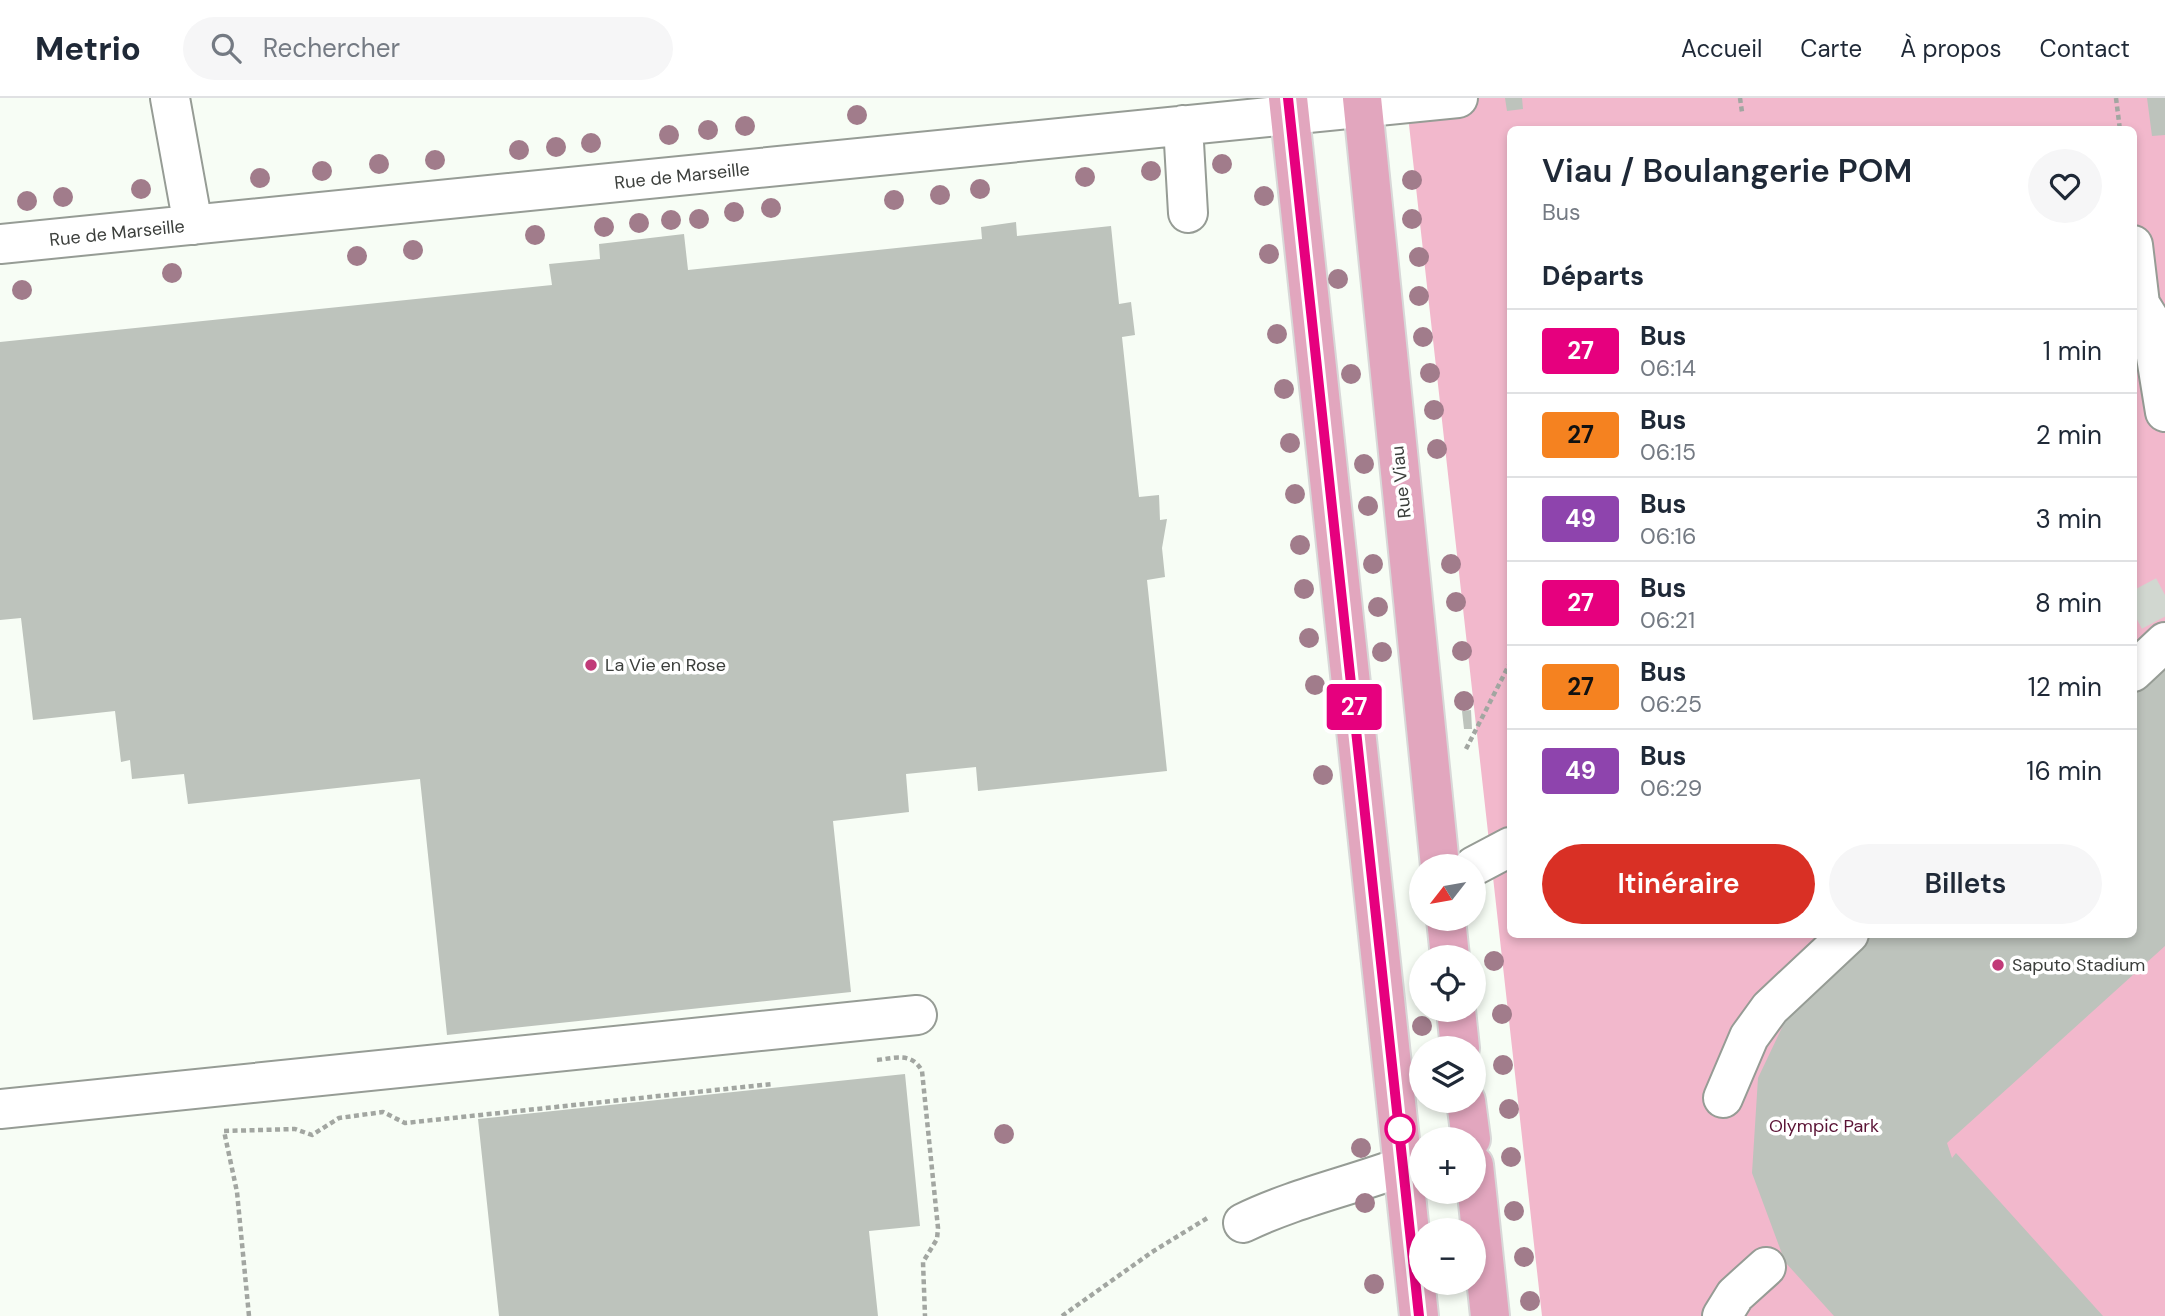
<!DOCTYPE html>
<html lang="fr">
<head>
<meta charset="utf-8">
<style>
	:root { --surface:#fff; --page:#f6f6f7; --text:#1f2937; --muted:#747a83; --line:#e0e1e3; --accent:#d93025 }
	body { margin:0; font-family:"DM Sans",sans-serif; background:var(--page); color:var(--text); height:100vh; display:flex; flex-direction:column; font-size:26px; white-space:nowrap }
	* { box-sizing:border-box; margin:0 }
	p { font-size:23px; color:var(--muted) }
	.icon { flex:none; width:38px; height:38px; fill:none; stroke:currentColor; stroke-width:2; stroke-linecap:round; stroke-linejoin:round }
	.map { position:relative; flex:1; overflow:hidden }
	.sheet { position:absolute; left:1507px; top:28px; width:630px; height:812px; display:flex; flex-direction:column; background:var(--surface); border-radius:10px; box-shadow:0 4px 10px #0003 }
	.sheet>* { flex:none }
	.badge { padding:0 14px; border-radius:5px; font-size:24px; line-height:46px }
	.needle { width:46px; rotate:239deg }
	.fabs { position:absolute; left:1409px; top:756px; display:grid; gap:14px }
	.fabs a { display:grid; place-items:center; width:77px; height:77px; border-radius:50%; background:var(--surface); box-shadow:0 4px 10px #0003; font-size:35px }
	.map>.badge { position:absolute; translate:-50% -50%; box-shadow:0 0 0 4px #fff }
	h2 { padding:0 35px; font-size:26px; line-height:63px }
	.round { display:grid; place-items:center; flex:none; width:74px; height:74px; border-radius:37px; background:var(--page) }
	.head { display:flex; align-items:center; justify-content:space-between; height:119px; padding:0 35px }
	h1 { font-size:33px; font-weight:600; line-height:52px }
	.action { display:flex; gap:14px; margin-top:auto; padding:14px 35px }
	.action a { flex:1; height:80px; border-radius:42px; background:var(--accent); color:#fff; font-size:28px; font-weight:600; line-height:80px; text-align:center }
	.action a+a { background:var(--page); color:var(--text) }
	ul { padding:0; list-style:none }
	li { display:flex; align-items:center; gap:21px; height:84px; padding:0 35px; border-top:2px solid var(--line) }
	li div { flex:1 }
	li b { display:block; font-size:26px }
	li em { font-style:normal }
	li .badge { min-width:77px; font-weight:700; text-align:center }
	header { display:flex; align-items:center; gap:42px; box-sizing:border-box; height:98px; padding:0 35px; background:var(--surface); border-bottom:2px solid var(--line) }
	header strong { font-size:33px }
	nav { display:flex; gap:38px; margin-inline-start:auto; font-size:24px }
	.search { width:490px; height:63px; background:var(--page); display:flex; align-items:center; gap:18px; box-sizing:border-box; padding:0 24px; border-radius:38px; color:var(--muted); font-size:26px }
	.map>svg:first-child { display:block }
</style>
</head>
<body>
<header>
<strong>Metrio</strong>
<div class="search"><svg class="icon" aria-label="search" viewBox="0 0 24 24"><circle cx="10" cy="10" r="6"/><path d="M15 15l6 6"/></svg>Rechercher</div>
<nav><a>Accueil</a><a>Carte</a><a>À propos</a><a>Contact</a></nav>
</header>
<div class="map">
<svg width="2165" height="1218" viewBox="0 0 2165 1218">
	<rect width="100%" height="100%" fill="#f7fdf5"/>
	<path fill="#f2b8cc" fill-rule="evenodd" d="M1406,0H2165V1218H1542ZM1510,32H2133V836H1510Z"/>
	<path fill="#bdc3bc" d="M1505,0H1522L1523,11L1507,13Z
		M2147,0H2165V37L2152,38Z
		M1016,124L1017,138L1111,128L1119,206L1131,204L1135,237L1122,239L1139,399L1159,397L1160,422L1167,421L1162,450L1165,479L1147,482L1167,673L978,693L976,669L906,676L909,714L833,723L851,894L447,937L420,681L188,706L184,676L132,681L130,662L121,664L115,613L33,622L21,520L0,522V244L552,187L549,166L600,161L599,146L684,136L688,172L982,141L981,129Z
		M2165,564V848L1947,1045L1952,1060L1956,1055L2103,1218H1834L1785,1164L1752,1075L1758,980L1797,898L1864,836H2133V593Z
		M1471,612L1472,631H1464L1462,613Z
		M905,976L920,1128L869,1133L878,1218H499L478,1021Z"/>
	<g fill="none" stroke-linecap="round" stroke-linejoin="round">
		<path stroke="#d1d7d0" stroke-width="38" stroke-dasharray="38 19" stroke-linecap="butt" d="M2133,514L2165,497"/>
		<g stroke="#969c95" stroke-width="42">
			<path id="minor" d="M170,0L193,127
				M1183,27L1188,115
				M0,146L1458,0
				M2133,147L2140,206L2150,222L2165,314
				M2133,574L2165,544
				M1474,768L1510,749
				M1723,1000L1749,939L1770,910L1849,836
				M0,1011L917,917
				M1243,1125C1294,1100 1351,1088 1404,1068
				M1722,1218L1735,1197L1766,1169"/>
		</g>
		<g stroke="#d8d8d8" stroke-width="42">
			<path id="major" d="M1288,0L1419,1218
				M1362,0L1440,768
				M1446,821L1450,859
				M1456,912L1460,950
				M1466,1003L1471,1041
				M1474,1067L1490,1218"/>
		</g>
		<path stroke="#a2a6a1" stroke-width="4.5" stroke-dasharray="5 3.5" stroke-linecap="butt" d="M1740,0L1742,14
			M2116,0L2120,32
			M1466,651L1510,565
			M877,962C895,960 912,954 922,973L938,1130L937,1141L923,1164L925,1218
			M249,1218L237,1094L224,1033L295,1031L312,1037L339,1020L383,1014L405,1025L772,986
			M1062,1218L1152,1154L1209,1119"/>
		<use href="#minor" stroke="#fff" stroke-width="38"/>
		<use href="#major" stroke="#e2a6be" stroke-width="38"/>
	</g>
	<g fill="#a17c8b">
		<circle cx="857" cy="17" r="10"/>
		<circle cx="745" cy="28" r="10"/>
		<circle cx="708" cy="32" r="10"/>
		<circle cx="669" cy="37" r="10"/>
		<circle cx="591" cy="45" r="10"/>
		<circle cx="556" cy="49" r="10"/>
		<circle cx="519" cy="52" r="10"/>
		<circle cx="435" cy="62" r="10"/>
		<circle cx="379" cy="66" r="10"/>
		<circle cx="1222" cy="66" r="10"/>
		<circle cx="322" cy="73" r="10"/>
		<circle cx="1151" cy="73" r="10"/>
		<circle cx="1085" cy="79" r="10"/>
		<circle cx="260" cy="80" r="10"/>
		<circle cx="1412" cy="82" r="10"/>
		<circle cx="141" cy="91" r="10"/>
		<circle cx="980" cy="91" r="10"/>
		<circle cx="940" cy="97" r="10"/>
		<circle cx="1264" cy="98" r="10"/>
		<circle cx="63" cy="99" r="10"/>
		<circle cx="894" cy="102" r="10"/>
		<circle cx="27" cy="103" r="10"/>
		<circle cx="771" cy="110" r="10"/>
		<circle cx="734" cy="114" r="10"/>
		<circle cx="699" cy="121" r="10"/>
		<circle cx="1412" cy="121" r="10"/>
		<circle cx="671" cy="122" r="10"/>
		<circle cx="639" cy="125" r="10"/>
		<circle cx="604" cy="129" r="10"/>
		<circle cx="535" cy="137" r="10"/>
		<circle cx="413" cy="152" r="10"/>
		<circle cx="1269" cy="156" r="10"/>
		<circle cx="357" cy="158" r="10"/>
		<circle cx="1419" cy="159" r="10"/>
		<circle cx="172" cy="175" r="10"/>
		<circle cx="1338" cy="181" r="10"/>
		<circle cx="22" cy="192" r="10"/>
		<circle cx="1419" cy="198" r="10"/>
		<circle cx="1277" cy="236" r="10"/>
		<circle cx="1423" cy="239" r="10"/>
		<circle cx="1430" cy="275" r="10"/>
		<circle cx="1351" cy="276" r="10"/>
		<circle cx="1284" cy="291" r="10"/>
		<circle cx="1434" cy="312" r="10"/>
		<circle cx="1290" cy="345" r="10"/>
		<circle cx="1437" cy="351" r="10"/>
		<circle cx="1364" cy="366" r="10"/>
		<circle cx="1295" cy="396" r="10"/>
		<circle cx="1368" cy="408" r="10"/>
		<circle cx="1300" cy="447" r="10"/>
		<circle cx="1373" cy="466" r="10"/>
		<circle cx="1451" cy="466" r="10"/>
		<circle cx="1304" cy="491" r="10"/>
		<circle cx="1456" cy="504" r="10"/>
		<circle cx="1378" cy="509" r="10"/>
		<circle cx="1309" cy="540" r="10"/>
		<circle cx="1462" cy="553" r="10"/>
		<circle cx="1382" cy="554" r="10"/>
		<circle cx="1315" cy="587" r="10"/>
		<circle cx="1464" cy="603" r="10"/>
		<circle cx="1323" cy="677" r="10"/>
		<circle cx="1494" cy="863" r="10"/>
		<circle cx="1502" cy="916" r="10"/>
		<circle cx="1422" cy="928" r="10"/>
		<circle cx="1503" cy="967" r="10"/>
		<circle cx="1509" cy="1011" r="10"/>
		<circle cx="1004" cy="1036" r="10"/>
		<circle cx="1361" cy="1050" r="10"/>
		<circle cx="1511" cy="1059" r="10"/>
		<circle cx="1365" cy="1105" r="10"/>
		<circle cx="1514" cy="1113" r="10"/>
		<circle cx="1524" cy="1159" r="10"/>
		<circle cx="1374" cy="1186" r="10"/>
		<circle cx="1530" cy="1203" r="10"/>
	</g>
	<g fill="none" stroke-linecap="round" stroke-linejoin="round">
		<g stroke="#fff" stroke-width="16">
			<path id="line" d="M1288,0L1419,1218"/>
		</g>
		<use href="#line" stroke="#e6007e" stroke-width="10"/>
	</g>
	<g fill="#c13a78" stroke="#fff" stroke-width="2.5">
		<circle cx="591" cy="567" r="7"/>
		<circle cx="1998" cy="867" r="7"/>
	</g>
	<circle fill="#fff" stroke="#e6007e" stroke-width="3.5" cx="1400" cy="1031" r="14"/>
	<g text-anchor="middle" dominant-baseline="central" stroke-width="7" stroke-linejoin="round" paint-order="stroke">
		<g font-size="18" fill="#3b3e3b" stroke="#fff">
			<text transform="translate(682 78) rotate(-6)">Rue de Marseille</text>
			<text transform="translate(117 135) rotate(-6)">Rue de Marseille</text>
			<text transform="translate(1401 384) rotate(-96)">Rue Viau</text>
		</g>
		<g font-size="18" fill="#3b3e3b" stroke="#fff" text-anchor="start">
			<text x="605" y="567">La Vie en Rose</text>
			<text x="2012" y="867">Saputo Stadium</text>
		</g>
		<g font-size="18" fill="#5a1234" stroke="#fff">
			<text x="1824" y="1028">Olympic Park</text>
		</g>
	</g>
</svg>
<div class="fabs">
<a><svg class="needle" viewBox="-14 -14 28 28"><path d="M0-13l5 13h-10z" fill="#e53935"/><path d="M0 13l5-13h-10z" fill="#747a83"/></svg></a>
<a><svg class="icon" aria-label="locate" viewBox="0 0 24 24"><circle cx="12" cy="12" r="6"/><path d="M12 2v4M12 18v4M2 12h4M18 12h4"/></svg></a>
<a><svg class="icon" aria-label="layers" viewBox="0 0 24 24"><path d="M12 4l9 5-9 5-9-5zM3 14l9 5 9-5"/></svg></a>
<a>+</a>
<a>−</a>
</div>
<b class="badge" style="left:1354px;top:609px;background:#e6007e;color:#fff">27</b>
<section class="sheet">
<div class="head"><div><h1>Viau / Boulangerie POM</h1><p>Bus</p></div><a class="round"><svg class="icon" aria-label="heart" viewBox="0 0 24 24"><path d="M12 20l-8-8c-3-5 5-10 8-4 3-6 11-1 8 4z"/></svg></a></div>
<h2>Départs</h2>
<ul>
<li><span class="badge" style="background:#e6007e;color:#fff">27</span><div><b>Bus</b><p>06:14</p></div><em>1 min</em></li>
<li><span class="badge" style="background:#f58220;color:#111">27</span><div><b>Bus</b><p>06:15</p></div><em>2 min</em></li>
<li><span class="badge" style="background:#8e44ad;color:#fff">49</span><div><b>Bus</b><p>06:16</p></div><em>3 min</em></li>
<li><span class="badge" style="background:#e6007e;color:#fff">27</span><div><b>Bus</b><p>06:21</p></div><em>8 min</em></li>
<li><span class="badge" style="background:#f58220;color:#111">27</span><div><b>Bus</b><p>06:25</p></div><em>12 min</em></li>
<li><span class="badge" style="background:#8e44ad;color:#fff">49</span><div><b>Bus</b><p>06:29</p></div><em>16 min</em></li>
</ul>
<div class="action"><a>Itinéraire</a><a>Billets</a></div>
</section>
</div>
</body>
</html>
